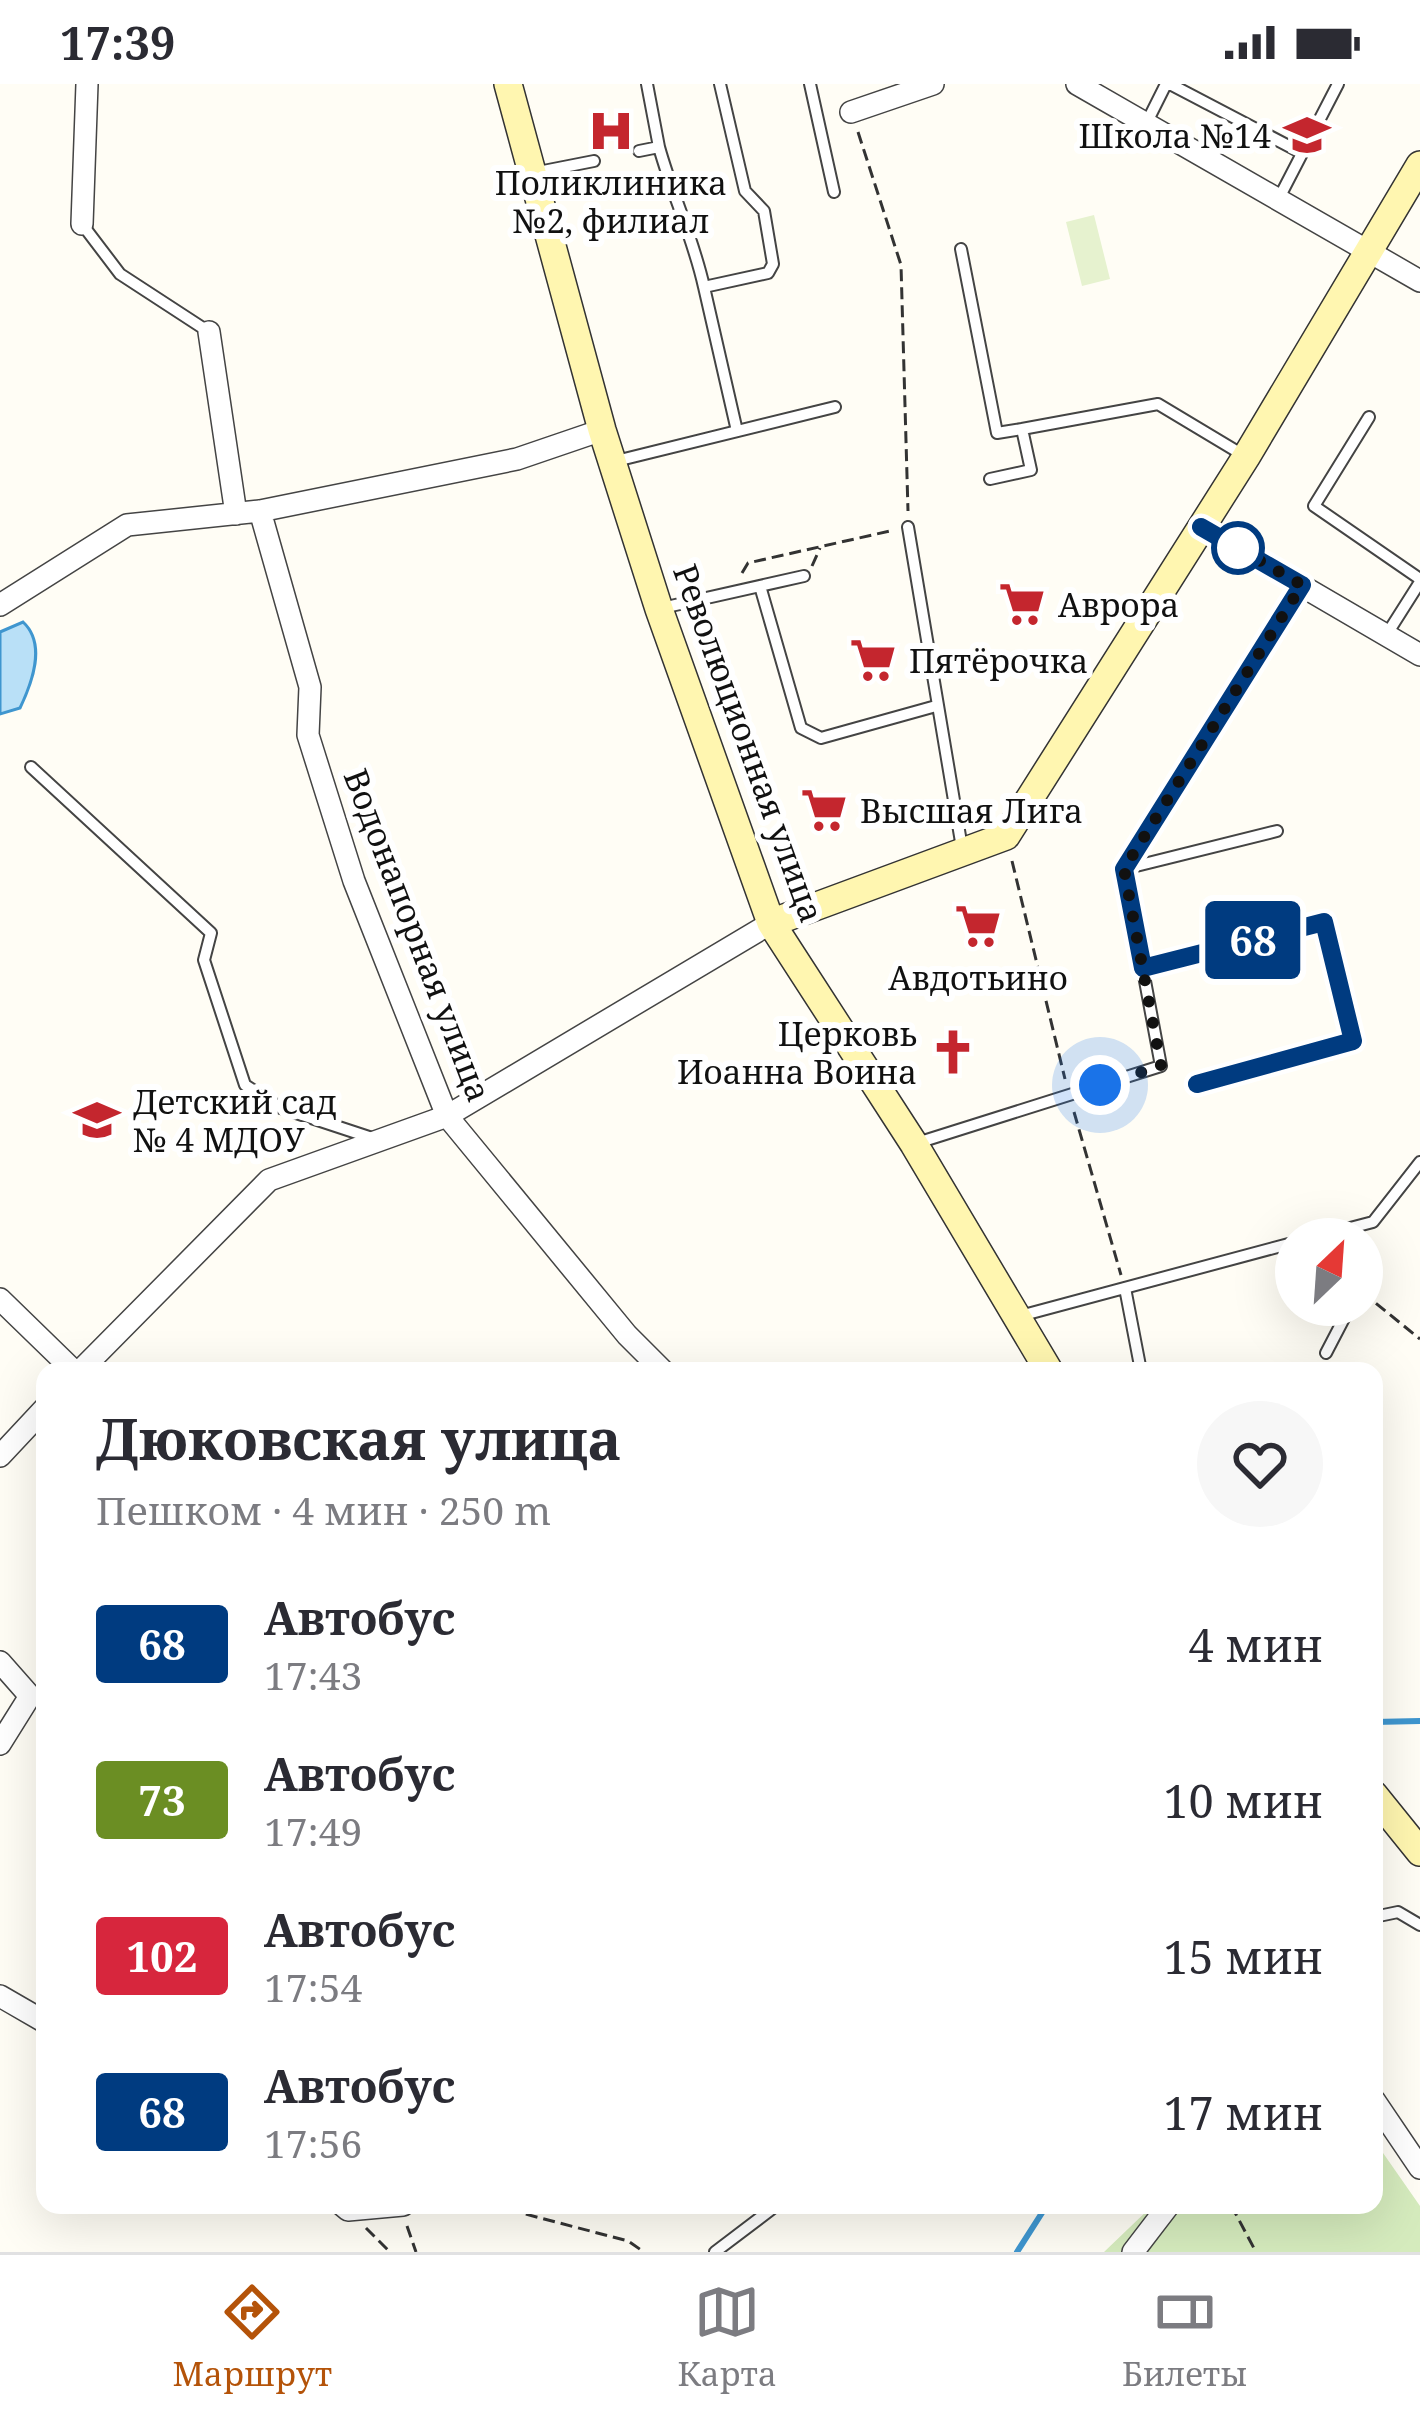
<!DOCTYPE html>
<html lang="ru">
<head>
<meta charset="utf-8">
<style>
	:root { --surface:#fff; --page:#f7f7f7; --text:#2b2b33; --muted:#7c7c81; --line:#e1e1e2; --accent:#b45309 }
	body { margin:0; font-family:"Noto Serif",serif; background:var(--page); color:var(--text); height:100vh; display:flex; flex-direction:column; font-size:45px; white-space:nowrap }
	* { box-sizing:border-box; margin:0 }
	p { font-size:39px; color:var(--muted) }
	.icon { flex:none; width:66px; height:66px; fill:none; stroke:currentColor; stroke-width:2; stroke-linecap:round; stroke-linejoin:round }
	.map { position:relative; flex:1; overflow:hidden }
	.details { position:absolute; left:36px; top:1278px; width:1347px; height:852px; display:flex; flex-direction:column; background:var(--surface); border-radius:24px; box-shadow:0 12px 48px #0002 }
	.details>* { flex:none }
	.badge { padding:0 24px; border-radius:9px; font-size:42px; line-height:78px }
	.needle { width:78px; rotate:25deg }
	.fabs { position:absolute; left:1275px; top:1134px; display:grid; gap:24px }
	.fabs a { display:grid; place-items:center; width:108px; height:108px; border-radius:50%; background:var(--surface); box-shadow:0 12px 48px #0002; font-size:60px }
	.you { position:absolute; width:60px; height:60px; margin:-30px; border:9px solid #fff; border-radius:50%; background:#1a73e8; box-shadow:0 0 0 18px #1a73e833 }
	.map>.badge { position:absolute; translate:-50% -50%; box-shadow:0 0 0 6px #fff }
	.round { display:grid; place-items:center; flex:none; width:126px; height:126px; border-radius:63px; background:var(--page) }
	.summary { display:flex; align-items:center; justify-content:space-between; height:204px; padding:0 60px }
	h1 { font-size:57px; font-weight:700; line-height:90px }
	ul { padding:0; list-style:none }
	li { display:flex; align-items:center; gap:36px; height:156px; padding:0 60px }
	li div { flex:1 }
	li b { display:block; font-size:45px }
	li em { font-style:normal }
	li .badge { min-width:132px; font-weight:700; text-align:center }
	.status { display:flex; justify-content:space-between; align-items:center; height:84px; padding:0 60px; background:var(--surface); direction:ltr }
	.status svg { height:33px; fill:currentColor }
	.tab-bar { display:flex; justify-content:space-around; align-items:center; height:168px; border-top:3px solid var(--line); background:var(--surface); font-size:33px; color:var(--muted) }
	.tab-bar a { display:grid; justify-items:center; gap:6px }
	.tab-bar .on { color:var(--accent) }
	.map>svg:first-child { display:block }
</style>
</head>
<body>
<div class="status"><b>17:39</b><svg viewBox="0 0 49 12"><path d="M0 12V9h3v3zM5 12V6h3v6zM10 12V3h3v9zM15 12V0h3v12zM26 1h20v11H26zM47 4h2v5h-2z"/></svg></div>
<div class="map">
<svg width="1420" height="2168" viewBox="0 0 1420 2168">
	<rect width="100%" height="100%" fill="#fffdf5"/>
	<path fill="#d5ebbd" d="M1374,2056L1420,2122V2168H1104L1153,2121H1374Z"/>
	<path fill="#e6f2cf" d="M1094,131L1110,195L1082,202L1066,138Z"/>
	<path fill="#b9e0f7" stroke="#3f96cf" stroke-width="3" d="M23,538C47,560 32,599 20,624L0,630V548Z"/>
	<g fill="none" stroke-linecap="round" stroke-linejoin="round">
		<path stroke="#3f96cf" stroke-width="6" d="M1374,1638L1420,1637
			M1017,2168L1047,2121"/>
		<g stroke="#444" stroke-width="14">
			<path id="lane" d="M720,0L745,107L764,127L773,180L768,189L704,203L737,347
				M810,0L834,108
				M1170,0L1302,69
				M1146,40L1166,0
				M659,63C673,113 693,153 704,203
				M639,67L659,63L647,0
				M533,89L594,77
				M1278,116L1338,0
				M82,140L120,190L209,248
				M961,165L997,349L1022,345
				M1369,333L1314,422L1420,495
				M616,377L835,323
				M990,395L1031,386L1022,345L1158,320L1243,371
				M908,443L962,764
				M760,502L801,644L821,654L936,622
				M662,524L804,492
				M1387,550L1420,498
				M31,683L211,849L204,876L245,1001L281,1024L372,1054
				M1124,785L1277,747
				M1143,884L1324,837L1353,957L1197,1000
				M917,1059L1161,982L1124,785L1302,501
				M1308,1155L1373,1138L1420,1078
				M1125,1204L1141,1287
				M1020,1232L1296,1158
				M1326,1269L1351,1221
				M1374,1833L1398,1828L1420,1841
				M715,2168L777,2121"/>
		</g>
		<g stroke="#444" stroke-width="24">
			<path id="street" d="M1077,0L1420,197
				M851,28L933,0
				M82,140L87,0
				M209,248L236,430
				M260,427L310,603L308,651L354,797L447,1032L627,1251L663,1287
				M1201,443L1420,571
				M0,521L127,441L260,427L517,375L602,346
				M0,1215L74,1287
				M80,1287L269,1096L447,1032L771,839
				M0,1372L45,1324
				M0,1578L30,1612L0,1660
				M0,1912L45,1938
				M1374,2016L1420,2084
				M342,2121L348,2126L403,2121
				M1133,2168L1169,2121"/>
		</g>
		<g stroke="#333" stroke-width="30">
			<path id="secondary" d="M508,0L602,346L659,525L771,839L914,1060L1049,1287
				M771,839L1006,752L1246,373L1420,81
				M1374,1711L1420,1768"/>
		</g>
		<path stroke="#333" stroke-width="3" stroke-dasharray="12 6" stroke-linecap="butt" d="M858,48L901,181L908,427
			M812,482L820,464
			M742,489L748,479L890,447
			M1012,777L1065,995
			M1074,1028L1121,1191
			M1362,1208L1420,1255
			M491,2121L628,2157L644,2168
			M1231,2121L1256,2168
			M407,2142L416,2168
			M366,2144L390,2168"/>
		<use href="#lane" stroke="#fff" stroke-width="10"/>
		<use href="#street" stroke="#fff" stroke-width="21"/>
		<use href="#secondary" stroke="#fff6b0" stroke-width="27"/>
	</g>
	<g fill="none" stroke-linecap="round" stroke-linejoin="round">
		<g stroke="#fff" stroke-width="27">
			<path id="line" d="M1197,1000L1353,957L1324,838L1143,884L1124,785L1302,501L1201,443"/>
		</g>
		<use href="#line" stroke="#003b80" stroke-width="18"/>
		<path stroke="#111" stroke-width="12" stroke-dasharray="0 21.6" d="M1100,1001L1161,982L1124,785L1302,501L1238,464"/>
	</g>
	<defs>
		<g id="hospital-bare" transform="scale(3.6)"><path d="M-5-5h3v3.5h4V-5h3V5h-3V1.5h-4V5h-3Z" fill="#c4262e" stroke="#fff" stroke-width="2.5" paint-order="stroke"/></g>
		<g id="school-bare" transform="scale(3.6)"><path d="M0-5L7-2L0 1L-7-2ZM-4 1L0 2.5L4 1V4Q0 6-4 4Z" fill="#c4262e" stroke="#fff" stroke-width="2.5" paint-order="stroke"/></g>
		<g id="supermarket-bare" transform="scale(3.6)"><path d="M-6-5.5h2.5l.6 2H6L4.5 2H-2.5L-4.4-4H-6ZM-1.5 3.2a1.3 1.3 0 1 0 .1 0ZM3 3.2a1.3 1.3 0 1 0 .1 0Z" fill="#c4262e" stroke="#fff" stroke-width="2.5" paint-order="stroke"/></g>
		<g id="church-bare" transform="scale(3.6)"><path d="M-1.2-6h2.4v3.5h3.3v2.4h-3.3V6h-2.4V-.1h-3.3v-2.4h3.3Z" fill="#c4262e" stroke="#fff" stroke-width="2.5" paint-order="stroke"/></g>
	</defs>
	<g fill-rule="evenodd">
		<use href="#hospital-bare" x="611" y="47"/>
		<use href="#school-bare" x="1307" y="51"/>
		<use href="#supermarket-bare" x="1022" y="520"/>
		<use href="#supermarket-bare" x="873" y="576"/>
		<use href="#supermarket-bare" x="824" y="726"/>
		<use href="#supermarket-bare" x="978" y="842"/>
		<use href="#church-bare" x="953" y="968"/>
		<use href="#school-bare" x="97" y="1036"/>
	</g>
	<circle fill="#fff" stroke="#003b80" stroke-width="6" cx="1238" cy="464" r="24"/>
	<g text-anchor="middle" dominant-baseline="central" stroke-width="12" stroke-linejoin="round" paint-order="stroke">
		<g font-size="33" fill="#111" stroke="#fff" text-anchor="start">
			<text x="1271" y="51" text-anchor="end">Школа №14</text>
			<text x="611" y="98" text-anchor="middle">Поликлиника<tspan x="611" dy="38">№2, филиал</tspan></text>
			<text x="1058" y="520">Аврора</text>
			<text x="909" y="576">Пятёрочка</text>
			<text x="860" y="726">Высшая Лига</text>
			<text x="978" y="893" text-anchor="middle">Авдотьино</text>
			<text x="917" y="949" text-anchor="end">Церковь<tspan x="917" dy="38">Иоанна Воина</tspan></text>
			<text x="133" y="1017">Детский сад<tspan x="133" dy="38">№ 4 МДОУ</tspan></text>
		</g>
		<g font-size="33" fill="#111" stroke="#fff">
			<text transform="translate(749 659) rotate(70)">Революционная улица</text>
			<text transform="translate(418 851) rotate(69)">Водонапорная улица</text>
		</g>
	</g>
</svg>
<div class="fabs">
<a><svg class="needle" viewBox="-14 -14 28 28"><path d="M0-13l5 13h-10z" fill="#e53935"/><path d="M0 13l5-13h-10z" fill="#7c7c81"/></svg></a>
</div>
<div class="you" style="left:1100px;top:1001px"></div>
<b class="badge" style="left:1253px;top:856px;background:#003b80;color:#fff">68</b>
<section class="details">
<div class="summary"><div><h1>Дюковская улица</h1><p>Пешком · 4 мин · 250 m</p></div><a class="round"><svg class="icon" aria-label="heart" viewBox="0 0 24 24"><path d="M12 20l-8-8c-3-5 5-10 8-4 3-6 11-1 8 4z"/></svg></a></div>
<ul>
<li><span class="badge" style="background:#003b80;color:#fff">68</span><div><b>Автобус</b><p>17:43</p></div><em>4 мин</em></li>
<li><span class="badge" style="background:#6b8e23;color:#fff">73</span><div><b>Автобус</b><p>17:49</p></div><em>10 мин</em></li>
<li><span class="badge" style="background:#d7263d;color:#fff">102</span><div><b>Автобус</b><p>17:54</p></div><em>15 мин</em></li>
<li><span class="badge" style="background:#003b80;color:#fff">68</span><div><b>Автобус</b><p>17:56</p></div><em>17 мин</em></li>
</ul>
</section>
</div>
<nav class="tab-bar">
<a class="on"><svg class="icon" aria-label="directions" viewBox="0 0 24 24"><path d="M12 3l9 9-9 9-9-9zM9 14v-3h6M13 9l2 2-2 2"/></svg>Маршрут</a>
<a><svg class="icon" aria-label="map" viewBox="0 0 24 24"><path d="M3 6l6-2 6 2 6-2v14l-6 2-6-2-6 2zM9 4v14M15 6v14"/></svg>Карта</a>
<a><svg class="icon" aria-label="tickets" viewBox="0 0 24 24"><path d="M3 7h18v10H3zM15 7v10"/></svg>Билеты</a>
</nav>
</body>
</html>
